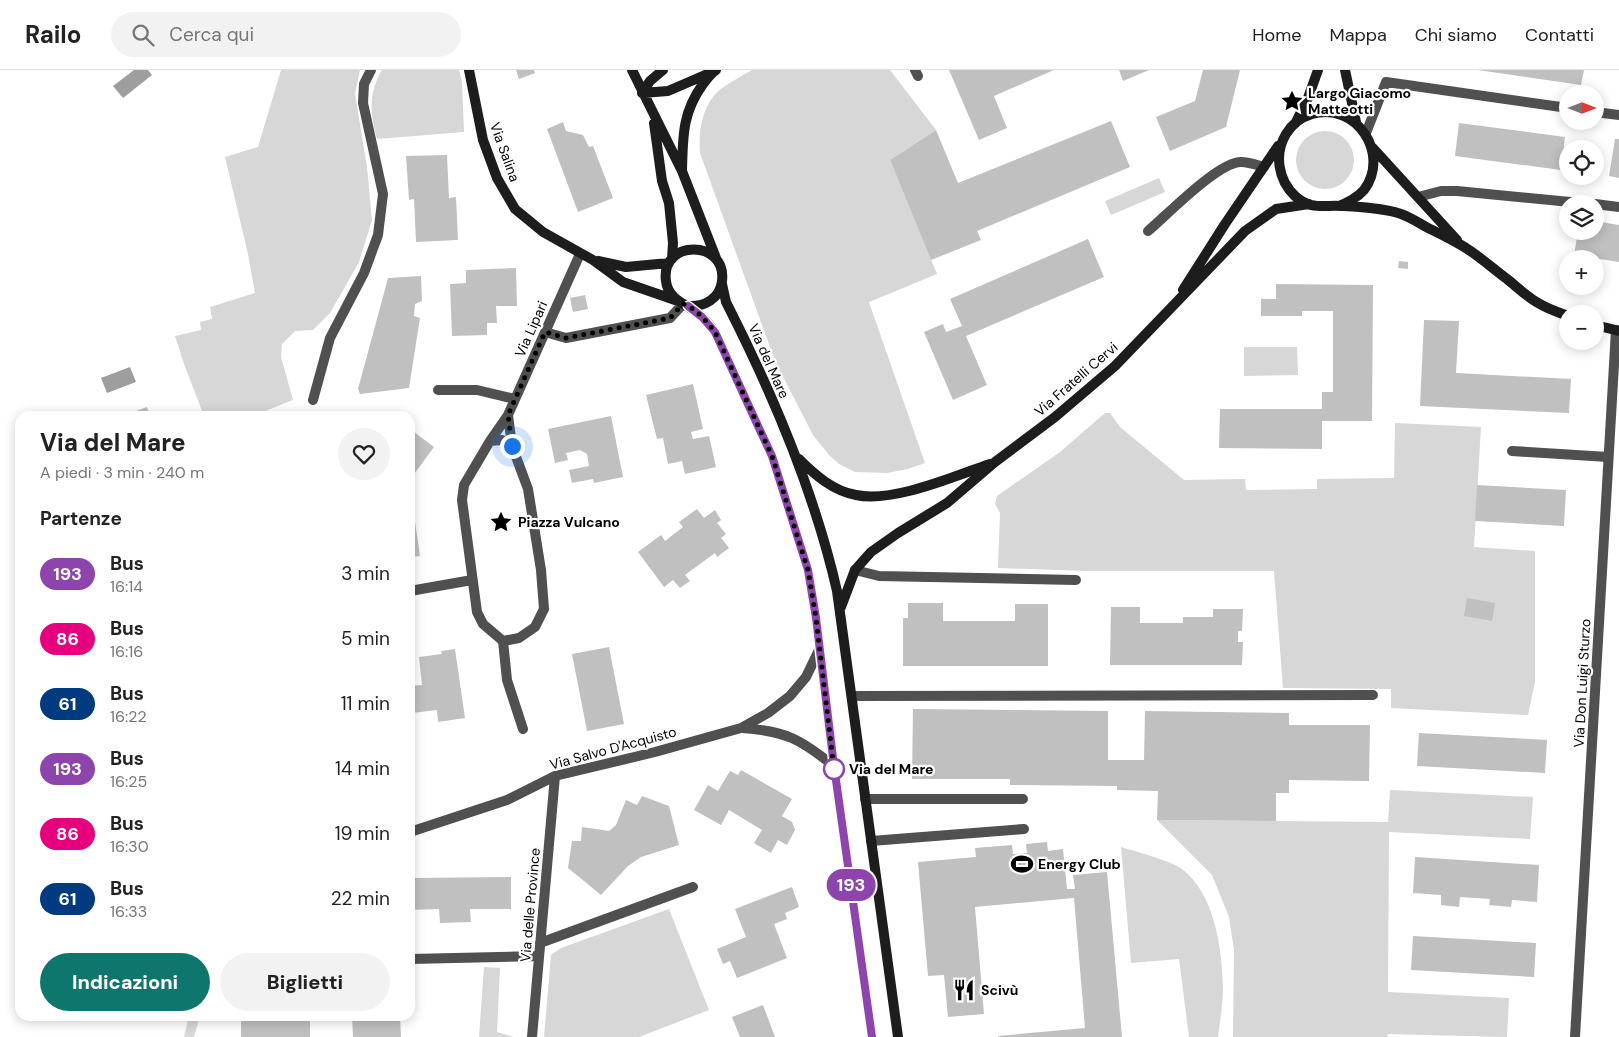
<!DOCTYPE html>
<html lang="it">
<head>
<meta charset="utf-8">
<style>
	:root { --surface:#fff; --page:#f2f2f2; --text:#222; --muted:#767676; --line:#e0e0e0; --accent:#0f766e }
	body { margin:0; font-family:"DM Sans",sans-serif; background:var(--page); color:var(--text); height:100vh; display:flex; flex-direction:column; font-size:19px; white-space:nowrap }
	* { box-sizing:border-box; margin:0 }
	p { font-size:16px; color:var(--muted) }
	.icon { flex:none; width:28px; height:28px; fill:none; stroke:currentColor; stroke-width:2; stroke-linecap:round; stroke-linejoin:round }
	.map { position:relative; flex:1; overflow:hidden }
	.drawer { position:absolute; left:15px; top:341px; width:400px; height:610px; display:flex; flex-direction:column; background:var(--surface); border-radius:15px; box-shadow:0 2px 12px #0003 }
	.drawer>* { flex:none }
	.badge { padding:0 10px; border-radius:16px; font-size:18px; line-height:32px }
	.needle { width:32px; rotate:90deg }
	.fabs { position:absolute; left:1559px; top:15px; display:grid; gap:10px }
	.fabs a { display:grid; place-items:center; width:45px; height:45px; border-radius:50%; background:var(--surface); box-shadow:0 2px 12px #0003; font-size:25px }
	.you { position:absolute; width:25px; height:25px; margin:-12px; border:4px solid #fff; border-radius:50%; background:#1a73e8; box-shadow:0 0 0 8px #1a73e833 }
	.map>.badge { position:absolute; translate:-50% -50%; box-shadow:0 0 0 2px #fff }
	h2 { padding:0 25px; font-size:19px; line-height:45px }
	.round { display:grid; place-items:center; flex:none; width:52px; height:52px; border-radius:26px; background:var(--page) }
	.overview { display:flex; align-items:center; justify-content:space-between; height:85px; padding:0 25px }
	h1 { font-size:24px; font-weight:800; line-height:38px }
	.primary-button { display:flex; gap:10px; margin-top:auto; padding:10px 25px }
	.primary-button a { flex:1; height:58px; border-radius:30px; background:var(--accent); color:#fff; font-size:20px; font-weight:800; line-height:58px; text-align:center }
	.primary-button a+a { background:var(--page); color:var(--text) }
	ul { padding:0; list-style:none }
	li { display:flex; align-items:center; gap:15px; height:65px; padding:0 25px }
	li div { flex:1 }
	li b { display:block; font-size:19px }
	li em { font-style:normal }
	li .badge { min-width:55px; font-weight:700; text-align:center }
	header { display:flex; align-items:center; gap:30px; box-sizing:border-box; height:70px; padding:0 25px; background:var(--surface); border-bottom:1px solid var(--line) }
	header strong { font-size:24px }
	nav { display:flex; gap:28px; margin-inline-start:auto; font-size:18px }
	.search { width:350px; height:45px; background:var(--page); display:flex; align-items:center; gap:12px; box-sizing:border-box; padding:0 18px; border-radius:28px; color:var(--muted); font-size:19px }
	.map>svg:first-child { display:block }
</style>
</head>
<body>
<header>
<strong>Railo</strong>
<div class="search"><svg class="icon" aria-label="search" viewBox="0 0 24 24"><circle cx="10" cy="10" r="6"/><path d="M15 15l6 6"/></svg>Cerca qui</div>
<nav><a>Home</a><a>Mappa</a><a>Chi siamo</a><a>Contatti</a></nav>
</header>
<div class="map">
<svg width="1619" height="967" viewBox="0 0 1619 967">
	<rect width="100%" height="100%" fill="#fff"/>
	<path fill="#d7d7d7" d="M281,0H360L355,24L367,97L372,150L359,192L330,243L313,260L295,261L282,274L281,287L293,330L253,346H204L184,294L175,266L201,260L200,252L212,249L210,237L255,223L248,184L225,87L258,77Z
		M382,0H459L462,12L464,62L377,69C370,44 368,23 382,0Z
		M752,0H890L936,60L890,90L937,204L869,232L925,393L908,399L887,403L855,402L839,394L829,385L813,365L775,291L700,83C698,59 703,30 725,16C734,10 743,5 752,0Z
		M1296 90a29 29 0 1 1 58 0a29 29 0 1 1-58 0Z
		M1159,108L1165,122L1111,145L1105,131Z
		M1297,277L1298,305L1244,306V277Z
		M1105,343H1110L1120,357L1184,410L1245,409L1246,420L1317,419V409L1394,408L1395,353L1481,357L1474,477L1535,481V612L1528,645L1391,638V619L1283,618L1274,501H1087L998,498L1000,443L995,434L997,426L1060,382Z
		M1390,720L1533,727L1530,769L1389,762L1388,922L1509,928L1507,967L1388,964L1387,967H1233L1234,880L1229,847L1212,805L1157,750L1388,752Z
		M1121,777C1136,782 1170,790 1182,799C1215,824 1222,879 1223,918C1223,934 1220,951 1218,967H1189L1179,889L1131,893Z
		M669,839L709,940L639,967H544L551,885L561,878Z
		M484,897L500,898L497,962L514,967H479Z
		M189,946H200L194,967H184Z"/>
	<path fill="#9e9e9e" d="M134,0H148L152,5L123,28L113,16Z
		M130,297L136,312L107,323L101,308Z"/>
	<path fill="#c0c0c0" d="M516,0H534L535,3L519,9Z
		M949,0H1054L994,26L1007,58L979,70Z
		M1119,0H1149L1123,11Z
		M1203,0H1240L1226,57L1170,81L1156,47L1195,31Z
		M1478,0H1584L1581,15Z
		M1111,51L1130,97L977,161L981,170L931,190L890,90L936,60L958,113Z
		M563,52L566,61L583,65L589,77L593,76L613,128L578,142L547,59Z
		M1459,53L1565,67L1561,100L1455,86Z
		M1615,69H1619V108L1609,106Z
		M447,85L449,128L456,127L458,170L416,172L414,129L409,130L406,86Z
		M1595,151L1619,155V192L1574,185L1578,161H1595Z
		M1088,169L1104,207L966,266L987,315L953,330L924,262L943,254L946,262L962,256L950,229Z
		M1399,191L1408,192V199L1398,198Z
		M516,198L517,236H496L497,253H487V265L452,266L450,214L466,213V200Z
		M421,206L422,231L415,234L414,246L420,248L409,318L360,324L358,319L388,208Z
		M1276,214L1373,215L1372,351H1322V379L1219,378L1220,339H1322V322H1333V241H1302V246H1261V229H1276Z
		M585,225L588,239L573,242L570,228Z
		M1424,250L1459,251L1456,303L1571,309L1569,343L1420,336Z
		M693,314L703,359L691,362L693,369L709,366L716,397L685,404L682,391L668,394L663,368L657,369L646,325Z
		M147,337L150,346H122Z
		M611,346L623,407L594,413L593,409L572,413L569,400L589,396L587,384L580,380L566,383L568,390L555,393L548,359Z
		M410,359L434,377L412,407L410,406Z
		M1477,415L1566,420L1564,456L1475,451Z
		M697,439L704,448L715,440L721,450L717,453L726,464L721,468L729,478L717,487L715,483L685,505L690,511L680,518L673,510L664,517L638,482L661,465L665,471L683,457L679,452Z
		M415,451L420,486L410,487V452Z
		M1467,528L1495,533L1492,551L1464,546Z
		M908,533H943V551H1015V534H1048V596H903V548H908Z
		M1111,537H1140V553H1183V547H1213V539H1243L1242,561H1238V572H1243L1242,595H1110Z
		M609,577L624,654L587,661L572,584Z
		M455,579L465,648L438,652L437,640L412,643L410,616L422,615L419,587L442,584L441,581Z
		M913,639L1108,641V690H1144L1145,641L1289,643V655H1370L1369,711L1289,710V723H1276V751L1157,750L1158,721L1117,720V716L1010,715V709H912Z
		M1419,663L1547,670L1545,703L1417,696Z
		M741,700L792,729L782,746L792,752L795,760L787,775L778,770L771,783L754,773L762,760L729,740L721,755L694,740L708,715L718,721L730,701L738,705Z
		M642,726L669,736L679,775L641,787L628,796L601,825L568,798L572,771H581L582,757L609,761L616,755L626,730L637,735Z
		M1047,772L1048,781L1063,779L1067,819H1075L1073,805L1107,802L1122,967H998V966L1085,958L1074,828L975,837L984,944L948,947L944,905L928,906L918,792L976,787L975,778L1012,775L1013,784L1027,783L1026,774Z
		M1415,787L1539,795L1537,832L1512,830L1511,837L1489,835L1490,829L1460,827L1459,837L1441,835V825L1413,823Z
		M511,807V839H470L471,852L440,853L439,839L410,840V808Z
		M792,817L799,837L785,843L787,849L774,854L787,888L737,908L730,891L723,894L717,879L746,867L735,839Z
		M1413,866L1536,873L1534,907L1411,900Z
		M763,935L775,967H740L732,947Z
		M237,946H310V967H241V950H237Z
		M352,946H400L401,967H353Z"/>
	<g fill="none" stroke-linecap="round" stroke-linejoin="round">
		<path stroke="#505050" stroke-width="10" d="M915,0L918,6
			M1148,161C1167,145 1218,92 1241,92C1249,92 1257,95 1264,97
			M313,330L330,268L364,203L378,165L383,124L363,33L364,14L371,0
			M855,500L879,506L1076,510
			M852,626L1373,625
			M865,729H1023
			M871,771L1024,759"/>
		<path stroke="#505050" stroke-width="10" d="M1595,42L1619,45
			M1366,63L1386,12L1568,38
			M1418,127L1441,121H1457L1591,134
			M1595,134L1619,137
			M545,262L566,268L670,248L683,234
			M438,320H477L515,329
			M508,345L512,376
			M490,371L502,370L512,376L528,419L541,500L544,539L535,557L519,568L503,571L483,554L477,542L462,430L464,415L490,371L508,345L580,184
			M1512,381L1608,387
			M410,521L472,510
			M503,571L507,610L523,659
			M742,658C786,661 800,669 834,696
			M410,762L507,730L555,706L655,682L741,658L768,643L790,626L806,607L820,578
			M540,873L693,817
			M410,889L539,886
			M532,967L555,706
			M1575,967L1616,260"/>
		<path stroke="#1d1d1d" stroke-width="10" d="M469,0L483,70L497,108L515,139L543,162L593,190L623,212L675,230
			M632,0L682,101L716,188
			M1345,0L1356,52
			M642,23L668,21L710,3
			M642,23L650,11L663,0
			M1296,52L1308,28L1318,0
			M654,53L662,111L669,133L673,173L672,189
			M1372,77L1457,170
			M682,100C683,67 682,43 703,14C707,9 710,4 716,0
			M1339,136C1348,132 1357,128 1364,120C1391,84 1356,31 1312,44C1302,47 1292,54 1286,64C1274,84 1278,110 1295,126C1310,140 1323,135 1341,136C1360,137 1383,138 1401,144C1410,147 1419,153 1428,158C1439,163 1450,169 1461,175C1477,184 1492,198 1507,209C1517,217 1528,228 1540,234C1548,239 1558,242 1568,246
			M598,191L626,197L669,193
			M722,214L726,232C773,324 814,420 837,521L898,967
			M1183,220L1225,154L1278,76
			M688,236C704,237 720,229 722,211C727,169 660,169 666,211C668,230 687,234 700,245C706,250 710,256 715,262L772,386L808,500L816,548L834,696L872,967
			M1595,255L1619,261
			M799,389C815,405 833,421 856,425C894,433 954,406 990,394
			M841,537L855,500L871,482L898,463L947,433L995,392L1055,347L1115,296L1245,161L1276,139L1309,134"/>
	</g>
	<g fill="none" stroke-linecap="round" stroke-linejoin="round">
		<g stroke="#fff" stroke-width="11">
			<path id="line" d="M688,236L702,247L715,262L758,356L772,386L808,500L816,548L834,696L872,967"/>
		</g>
		<use href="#line" stroke="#8e44ad" stroke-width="8"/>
		<path stroke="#000" stroke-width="5" stroke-dasharray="0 9" d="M512,376L508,345L545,262L566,268L670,248L683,234C697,239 706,251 715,262L772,386L808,500L816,548L834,699"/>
	</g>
	<defs>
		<g id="sight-bare" transform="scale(1.725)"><path d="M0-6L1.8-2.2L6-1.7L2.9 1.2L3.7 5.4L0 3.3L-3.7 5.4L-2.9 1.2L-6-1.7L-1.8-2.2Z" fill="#000" stroke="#fff" stroke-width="2.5" paint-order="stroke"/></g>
		<g id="stadium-bare" transform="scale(1.725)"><path d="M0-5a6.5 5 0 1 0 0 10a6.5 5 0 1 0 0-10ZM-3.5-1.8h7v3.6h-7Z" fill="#000" stroke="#fff" stroke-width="2.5" paint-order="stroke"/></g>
		<g id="restaurant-bare" transform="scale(1.725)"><path d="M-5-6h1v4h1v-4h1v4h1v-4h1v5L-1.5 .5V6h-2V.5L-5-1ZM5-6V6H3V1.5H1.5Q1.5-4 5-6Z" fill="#000" stroke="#fff" stroke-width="2.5" paint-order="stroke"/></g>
	</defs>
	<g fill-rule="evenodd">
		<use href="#sight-bare" x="1292" y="31"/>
		<use href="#sight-bare" x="501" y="452"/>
		<use href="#stadium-bare" x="1022" y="794"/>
		<use href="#restaurant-bare" x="964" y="920"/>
	</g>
	<circle fill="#fff" stroke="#8e44ad" stroke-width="2.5" cx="834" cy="699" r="10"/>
	<g text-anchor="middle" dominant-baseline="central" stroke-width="4.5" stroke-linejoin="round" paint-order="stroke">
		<g font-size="14" font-weight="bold" fill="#000" stroke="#fff" text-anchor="start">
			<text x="1308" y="23">Largo Giacomo<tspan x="1308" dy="16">Matteotti</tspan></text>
			<text x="518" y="452">Piazza Vulcano</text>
			<text x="1038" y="794">Energy Club</text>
			<text x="981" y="920">Scivù</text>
		</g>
		<g font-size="14" fill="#000" stroke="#fff">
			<text transform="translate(505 82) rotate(70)">Via Salina</text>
			<text transform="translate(531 259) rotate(-66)">Via Lipari</text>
			<text transform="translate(769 291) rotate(66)">Via del Mare</text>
			<text transform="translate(1076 309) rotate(-41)">Via Fratelli Cervi</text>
			<text transform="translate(1582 613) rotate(-87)">Via Don Luigi Sturzo</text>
			<text transform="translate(613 678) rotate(-15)">Via Salvo D'Acquisto</text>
			<text transform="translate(530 835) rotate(-85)">Via delle Province</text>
		</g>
		<g font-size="14" font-weight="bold" fill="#000" stroke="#fff" text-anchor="start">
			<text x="849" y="699">Via del Mare</text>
		</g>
	</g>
</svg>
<div class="fabs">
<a><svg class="needle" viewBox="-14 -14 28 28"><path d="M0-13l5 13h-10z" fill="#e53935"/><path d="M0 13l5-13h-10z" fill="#767676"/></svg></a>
<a><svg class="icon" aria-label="locate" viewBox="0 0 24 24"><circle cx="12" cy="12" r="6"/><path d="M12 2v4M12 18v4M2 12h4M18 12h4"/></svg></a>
<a><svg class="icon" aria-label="layers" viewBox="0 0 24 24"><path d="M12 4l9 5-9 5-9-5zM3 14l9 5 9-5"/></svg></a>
<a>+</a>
<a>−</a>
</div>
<div class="you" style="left:512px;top:376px"></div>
<b class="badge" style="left:851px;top:815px;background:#8e44ad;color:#fff">193</b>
<section class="drawer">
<div class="overview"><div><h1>Via del Mare</h1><p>A piedi · 3 min · 240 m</p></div><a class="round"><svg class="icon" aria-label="heart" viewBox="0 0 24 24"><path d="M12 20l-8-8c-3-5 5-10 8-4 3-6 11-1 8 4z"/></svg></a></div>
<h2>Partenze</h2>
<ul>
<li><span class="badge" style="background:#8e44ad;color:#fff">193</span><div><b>Bus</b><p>16:14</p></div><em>3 min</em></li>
<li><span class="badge" style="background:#e6007e;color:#fff">86</span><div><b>Bus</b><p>16:16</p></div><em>5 min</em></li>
<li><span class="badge" style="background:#003b80;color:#fff">61</span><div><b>Bus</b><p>16:22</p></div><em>11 min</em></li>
<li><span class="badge" style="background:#8e44ad;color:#fff">193</span><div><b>Bus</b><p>16:25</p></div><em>14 min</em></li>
<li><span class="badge" style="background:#e6007e;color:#fff">86</span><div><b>Bus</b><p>16:30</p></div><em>19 min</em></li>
<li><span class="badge" style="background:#003b80;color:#fff">61</span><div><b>Bus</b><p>16:33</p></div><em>22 min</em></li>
</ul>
<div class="primary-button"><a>Indicazioni</a><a>Biglietti</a></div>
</section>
</div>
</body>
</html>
